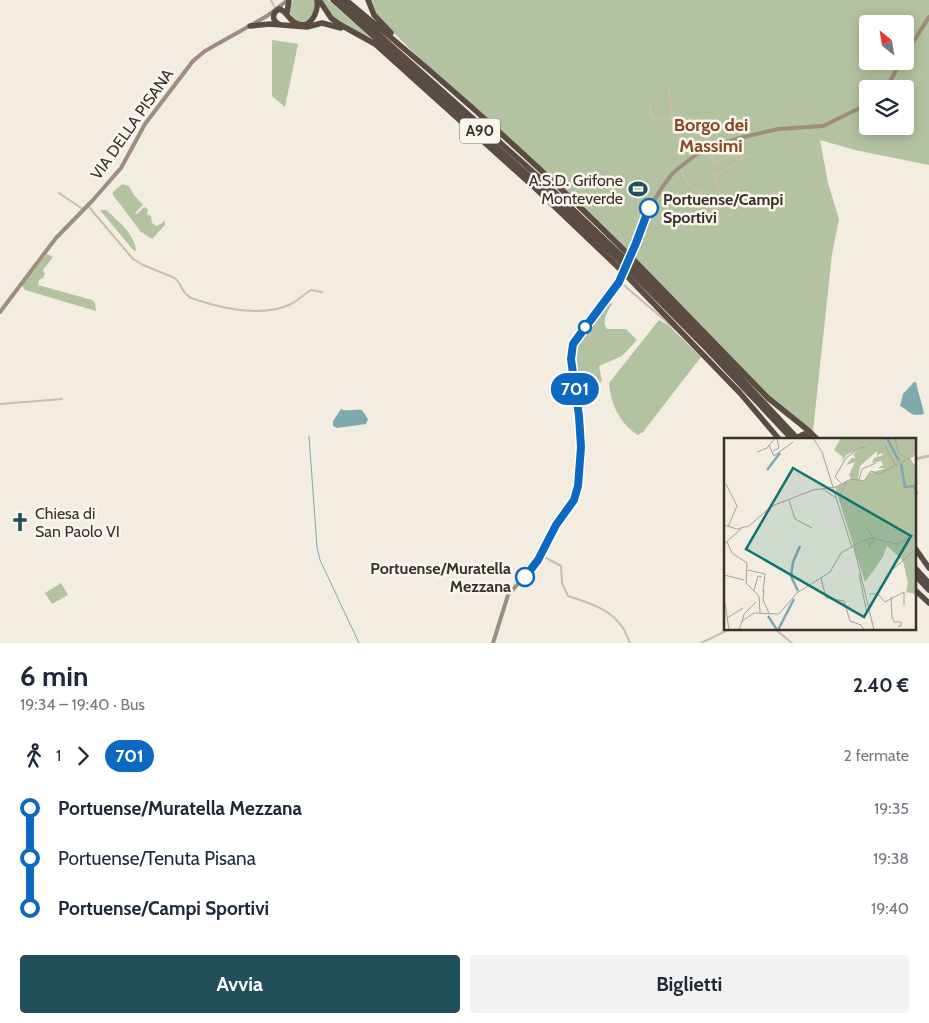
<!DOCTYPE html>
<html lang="it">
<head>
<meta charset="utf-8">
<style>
	:root { --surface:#fff; --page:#f2f2f3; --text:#1f2937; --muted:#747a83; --accent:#21505a }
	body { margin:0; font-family:Cabin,sans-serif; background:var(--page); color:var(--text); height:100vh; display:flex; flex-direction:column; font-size:19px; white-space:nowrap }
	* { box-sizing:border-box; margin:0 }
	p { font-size:16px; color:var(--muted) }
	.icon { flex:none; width:28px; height:28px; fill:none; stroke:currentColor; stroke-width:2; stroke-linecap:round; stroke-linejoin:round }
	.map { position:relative; height:643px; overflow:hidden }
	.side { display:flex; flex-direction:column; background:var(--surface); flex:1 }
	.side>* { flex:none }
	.badge { padding:0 10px; border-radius:16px; font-size:18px; line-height:32px }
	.needle { width:32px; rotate:330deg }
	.fabs { position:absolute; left:859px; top:15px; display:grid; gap:10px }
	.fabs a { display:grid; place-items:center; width:55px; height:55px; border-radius:5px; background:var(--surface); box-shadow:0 2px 12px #0003; font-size:25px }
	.map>.badge { position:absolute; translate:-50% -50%; box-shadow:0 0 0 2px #fff }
	.legs { display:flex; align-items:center; gap:8px; height:55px; padding:0 20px; font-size:16px }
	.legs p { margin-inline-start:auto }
	.headline { display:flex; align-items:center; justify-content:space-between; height:85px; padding:0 20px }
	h1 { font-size:28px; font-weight:700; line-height:38px }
	.action { display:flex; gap:10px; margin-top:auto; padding:10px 20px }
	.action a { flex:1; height:58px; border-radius:5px; background:var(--accent); color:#fff; font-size:20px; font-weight:700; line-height:58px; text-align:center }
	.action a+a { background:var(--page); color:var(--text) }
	ul { padding:0 20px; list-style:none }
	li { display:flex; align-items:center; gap:18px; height:50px; font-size:19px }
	li i { display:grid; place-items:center; width:8px; height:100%; margin:0 6px; background:currentColor }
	li i::after { content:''; width:12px; height:12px; margin:-6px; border:4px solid; border-radius:50%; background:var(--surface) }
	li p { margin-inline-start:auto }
	li:first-child i { background:linear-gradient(#0000 50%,currentColor 0) }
	li:last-child i { background:linear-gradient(currentColor 50%,#0000 0) }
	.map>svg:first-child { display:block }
</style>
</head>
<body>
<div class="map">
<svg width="929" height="643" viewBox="0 0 929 643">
	<rect width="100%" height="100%" fill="#f3ece1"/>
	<path fill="#b3c2a0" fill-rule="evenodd" d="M293,0H317L312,19L302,23C291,18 286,12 293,0Z
		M321,0H328L373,40L340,23L330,14Z
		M369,0H929V165L855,150L820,140L828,183L839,219L832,254L813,431L769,396L633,255L427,66L378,17ZM868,24H905V61H868ZM868,89H905V126H868Z
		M272,40L298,44L285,107L272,96Z
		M122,184L129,186L134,195L143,205L135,213L137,214L144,207L148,209L147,214L151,216L152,223L157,226L165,221V225L152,239L141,232L113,195V192Z
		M100,210H106C118,221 134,233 136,250L134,251Z
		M47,254L53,257L43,270L45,274L43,278L39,280L38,285L92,300L95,303L96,311L25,290L22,285Z
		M609,301L612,304C608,311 601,321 607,329H626L637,340L622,356L599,366L602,381L595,387H588L579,379L575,350L578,342Z
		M659,320L668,325L701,357L643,432L638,435C619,423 611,404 609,383Z
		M61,583L68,595L52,604L45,593Z"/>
	<path fill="#80a8af" d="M914,382H916C918,393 922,402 924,414C909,417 912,412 900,406L903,394Z
		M341,409C347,412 354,409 362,410L368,419L366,424L337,428L333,426V421Z"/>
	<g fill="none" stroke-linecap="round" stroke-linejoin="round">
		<path stroke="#80a8af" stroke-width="1" d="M309,436L317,547L320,560L359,643"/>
		<path stroke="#cbbeac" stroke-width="2" d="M271,0L275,8
			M669,89L672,119
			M650,105L651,118L693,119L707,150L715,163L735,154L738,160L734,165L715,176L724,208L717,209L700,192L689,185L680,169
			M732,142L735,154
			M738,160L750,154
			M59,193L84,210
			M88,206L133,259L143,265L175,278C182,284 181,293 191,298C220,308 262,318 291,304C299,300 304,294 311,290L322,292
			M619,281L676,330
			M0,404L62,399
			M541,555L561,566L562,583L568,596C589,603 611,609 623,628C626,633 628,638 630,643
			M775,629L792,643
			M701,643L730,629"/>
		<path stroke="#cbbeac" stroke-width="3" d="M915,459L929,456"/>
		<path stroke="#9f8d7d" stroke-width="4" d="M905,55L929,17
			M886,89L901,61
			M0,312L56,238L93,200L121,168L145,124L193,61L205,51L267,16L288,0
			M493,643L508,595L535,565L554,528L572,502L577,491L581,444L571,359L573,344L616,286L636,243L647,212L663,186L672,174L685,163L697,154L713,146L740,138L778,129L823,126L868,104"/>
		<path stroke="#5a4c42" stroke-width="5.5" d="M319,0L331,18L339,24L375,44L535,188L622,271
			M333,0L538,184L624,265
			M340,0L541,179L626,260
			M346,0C443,80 540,166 629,255
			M368,0L374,15L391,33
			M287,13L289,0
			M279,24C274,22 272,17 275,12L279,9C287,11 287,18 294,22C309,32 319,13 317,0
			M250,26L270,24L307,27L322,23L341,28
			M632,258L768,398L809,431L817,439
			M630,264L712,347L795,436
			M628,269L708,350L792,439
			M625,274L740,393L779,439
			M794,439L804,434L814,438
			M915,548L929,568
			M915,568L929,583
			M915,575L929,590
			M915,590L929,603"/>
	</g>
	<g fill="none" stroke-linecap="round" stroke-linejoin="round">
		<g stroke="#fff" stroke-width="11">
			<path id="line-1" d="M525,577L538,560L556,525L574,500L578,486L581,447L579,416L571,359L573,344L619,282L636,243L649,208"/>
		</g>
		<use href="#line-1" stroke="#0c69bf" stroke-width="8"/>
	</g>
	<defs>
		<g id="stadium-bare" transform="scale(1.5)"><path d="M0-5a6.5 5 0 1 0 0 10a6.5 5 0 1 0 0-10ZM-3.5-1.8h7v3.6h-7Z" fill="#21505a" stroke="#faf6ed" stroke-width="2.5" paint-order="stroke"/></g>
		<g id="church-bare" transform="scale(1.5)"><path d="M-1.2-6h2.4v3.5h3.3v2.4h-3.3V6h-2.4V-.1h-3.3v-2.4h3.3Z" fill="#21505a" stroke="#faf6ed" stroke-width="2.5" paint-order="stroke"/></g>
	</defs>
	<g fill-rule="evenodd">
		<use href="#stadium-bare" x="638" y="189"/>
		<use href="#church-bare" x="20" y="522"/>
	</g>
	<g fill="#fff" stroke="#0c69bf" stroke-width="2.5">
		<circle cx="649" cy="208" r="9"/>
		<circle cx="585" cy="327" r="6"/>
		<circle cx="525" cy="577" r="9"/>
	</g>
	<g text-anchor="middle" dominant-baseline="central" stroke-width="5" stroke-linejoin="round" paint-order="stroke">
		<rect fill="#faf6ed" stroke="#736c65" stroke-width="1" x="460" y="118.5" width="40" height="25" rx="4"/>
		<g font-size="15" font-weight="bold" fill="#39312b">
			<text x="480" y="131">A90</text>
		</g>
		<g font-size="16" fill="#39312b" stroke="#faf6ed">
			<text transform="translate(132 124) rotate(-55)">VIA DELLA PISANA</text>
		</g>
		<g font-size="16" fill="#39312b" stroke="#faf6ed" text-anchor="end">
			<text x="623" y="180">A.S.D. Grifone<tspan x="623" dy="18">Monteverde</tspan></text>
			<text x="35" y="513" text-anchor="start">Chiesa di<tspan x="35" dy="18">San Paolo VI</tspan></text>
		</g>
		<g font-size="16" font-weight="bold" fill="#39312b" stroke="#faf6ed" text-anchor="start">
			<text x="663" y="199">Portuense/Campi<tspan x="663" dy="18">Sportivi</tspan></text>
			<text x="511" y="568" text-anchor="end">Portuense/Muratella<tspan x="511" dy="18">Mezzana</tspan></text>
		</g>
		<g font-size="18" font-weight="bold" fill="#874826" stroke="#faf6ed">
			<text x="711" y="125">Borgo dei<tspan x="711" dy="21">Massimi</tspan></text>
		</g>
	</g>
	<g transform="translate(724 438)">
		<rect width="192" height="192" fill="#f3ece1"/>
		<path d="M117,0H192V15L185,20L190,27L193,48L192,156L182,154L184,145L179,123L163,108L159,119L141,144L111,49L127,41L125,37L131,24L122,27L128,20H132L129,17L135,11L122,17L118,24L119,19L110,12ZM153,13V18L157,15L159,17L150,20L148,25L157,23L159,27L154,30H162L146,35L140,43L134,41L136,28Z" fill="#b3c2a0" fill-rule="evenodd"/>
		<path fill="none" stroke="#80a8af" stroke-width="2.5" d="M163,0L175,23M177,26L181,49L190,48L193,56M43,32L56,15M74,153L67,138L69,124L76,108M44,178L53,192M54,192L70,161"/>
		<path fill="none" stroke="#a9a198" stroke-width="1" d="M89,0L98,14L109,49M171,0L174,13L181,20M45,7L50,18L69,4M161,7L171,27M49,13L55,10L53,0M33,14L43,10L51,0M185,20L191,29L193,47M135,42L138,31L152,25M117,45L111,39L122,20L137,9L142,10M2,46L13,68L4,89M109,50L128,110M99,51L112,60M65,62L71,81L88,90M117,64L116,56L123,43M0,87L13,91L25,88L48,68L89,52L112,49L127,41L140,43L147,33L155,36L193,16M143,102L146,109L147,104H151L144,91M3,104L8,115L23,125L22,145L35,158L36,175M0,106L17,91M130,109L150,192M24,132L41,136L39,154M167,133L193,110M135,136L143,176M0,137L20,142M97,140L102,160L120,163L126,183L137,187L140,192M30,152L34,138L38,139M40,152L39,162L45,175M145,156H154L161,164L180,154V167M167,159L168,179L170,184H177V188H174M1,165L5,192M3,180L19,170M18,184L20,176L32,164M15,192L18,183L30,175L55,176L73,155L106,134L117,115L138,103L148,100L173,106L193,96"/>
		<path fill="#0f766e" fill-opacity="0.15" stroke="#0f766e" stroke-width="2.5" d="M69,30L187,98L140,179L22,111Z"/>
		<rect width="192" height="192" fill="none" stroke="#39312b" stroke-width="2.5"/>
	</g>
</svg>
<div class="fabs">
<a><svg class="needle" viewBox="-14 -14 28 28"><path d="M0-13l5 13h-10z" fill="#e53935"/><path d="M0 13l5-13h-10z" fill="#747a83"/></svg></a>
<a><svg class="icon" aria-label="layers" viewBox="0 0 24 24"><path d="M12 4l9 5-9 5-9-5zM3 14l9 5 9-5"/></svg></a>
</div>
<b class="badge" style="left:575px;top:389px;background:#0c69bf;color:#fff">701</b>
</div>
<section class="side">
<div class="headline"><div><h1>6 min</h1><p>19:34 – 19:40 · Bus</p></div><b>2.40 €</b></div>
<div class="legs"><svg class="icon" aria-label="walk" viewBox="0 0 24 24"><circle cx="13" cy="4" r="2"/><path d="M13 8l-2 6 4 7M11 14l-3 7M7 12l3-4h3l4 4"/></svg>1<svg class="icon" aria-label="forward" viewBox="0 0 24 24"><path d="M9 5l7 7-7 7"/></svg><b class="badge" style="background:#0c69bf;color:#fff">701</b><p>2 fermate</p></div>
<ul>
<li><i style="color:#0c69bf"></i><b>Portuense/Muratella Mezzana</b><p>19:35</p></li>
<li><i style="color:#0c69bf"></i><span>Portuense/Tenuta Pisana</span><p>19:38</p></li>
<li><i style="color:#0c69bf"></i><b>Portuense/Campi Sportivi</b><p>19:40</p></li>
</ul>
<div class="action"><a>Avvia</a><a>Biglietti</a></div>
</section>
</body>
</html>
